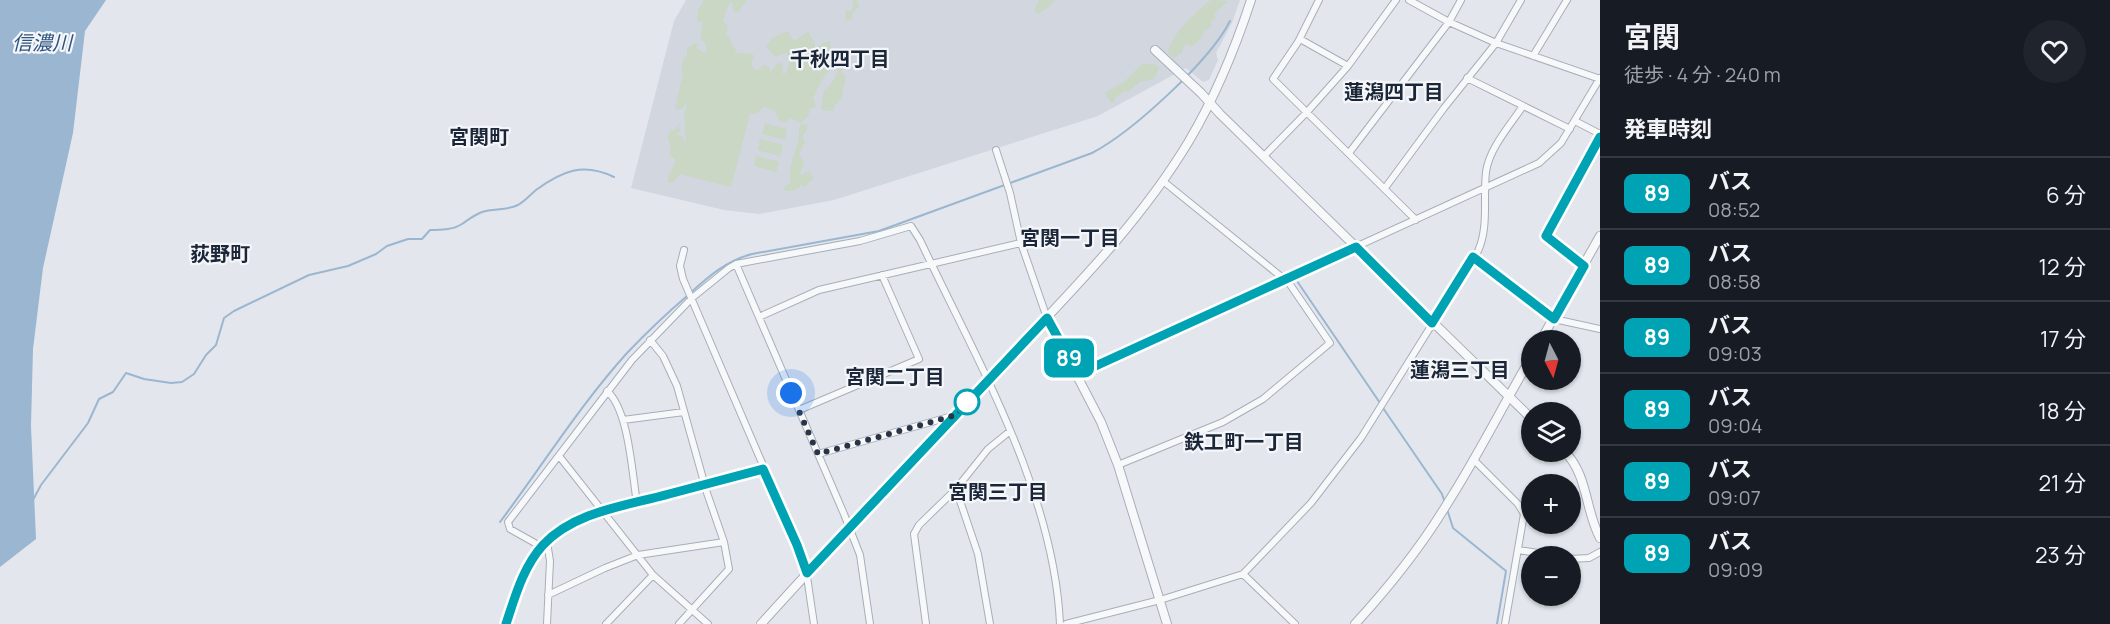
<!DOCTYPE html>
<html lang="ja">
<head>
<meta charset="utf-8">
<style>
	:root { --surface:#171b24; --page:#20242c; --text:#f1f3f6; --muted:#9ea1a6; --line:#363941 }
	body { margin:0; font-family:Manrope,"Noto Sans JP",sans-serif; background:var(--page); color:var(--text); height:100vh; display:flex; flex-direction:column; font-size:22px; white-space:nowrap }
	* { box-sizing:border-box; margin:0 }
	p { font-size:20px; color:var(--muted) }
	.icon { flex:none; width:33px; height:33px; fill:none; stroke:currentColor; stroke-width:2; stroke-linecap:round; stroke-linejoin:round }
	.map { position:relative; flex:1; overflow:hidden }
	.side { display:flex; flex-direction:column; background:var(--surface); width:510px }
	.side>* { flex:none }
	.badge { padding:0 12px; border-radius:9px; font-size:21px; line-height:39px }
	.needle { width:39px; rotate:174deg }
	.fabs { position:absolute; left:1521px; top:330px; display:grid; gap:12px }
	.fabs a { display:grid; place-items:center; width:60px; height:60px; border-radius:50%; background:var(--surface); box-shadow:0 2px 4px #0004; font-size:30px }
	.you { position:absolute; width:30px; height:30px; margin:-15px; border:4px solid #fff; border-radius:50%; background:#1a73e8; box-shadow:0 0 0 9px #1a73e833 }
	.map>.badge { position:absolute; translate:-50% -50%; box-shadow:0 0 0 3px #fff }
	h2 { padding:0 24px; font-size:22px; line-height:54px }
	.round { display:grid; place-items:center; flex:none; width:63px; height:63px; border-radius:32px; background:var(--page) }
	.head { display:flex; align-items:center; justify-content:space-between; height:102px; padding:0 24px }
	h1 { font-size:28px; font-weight:700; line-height:45px }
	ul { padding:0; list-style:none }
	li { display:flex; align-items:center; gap:18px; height:72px; padding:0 24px; border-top:2px solid var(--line) }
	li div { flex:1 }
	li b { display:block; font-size:22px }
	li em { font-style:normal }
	li .badge { min-width:66px; font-weight:700; text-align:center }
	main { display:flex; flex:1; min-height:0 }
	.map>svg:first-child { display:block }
</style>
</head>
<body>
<main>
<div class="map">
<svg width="1600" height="624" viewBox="0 0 1600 624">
	<rect width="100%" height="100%" fill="#e3e7ed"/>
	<path fill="#d1d6df" d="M686,0H1240L1232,23L1216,53L1218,60L1209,80L1203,82L1186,68L1098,116L834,200L759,214L724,210L631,188L674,21Z"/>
	<path fill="#c9d7c4" d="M704,0H747L738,12L733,11L732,1L727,7L723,21L728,26L726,33L736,51L734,53L752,54L754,57L751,63L753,68L758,71L763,65L768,66L770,69V73L779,62L783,66L782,74L786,73L789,64L787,52L775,57L766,46C772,38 778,33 788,32L794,41L808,32L815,43V51L823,43L830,41L833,55L831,70L825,75L813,98L816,107L810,109L808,116L801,123L790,118L786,123L779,121L775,111L764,107L756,114H750L731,187L680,174L672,183L668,182C667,172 676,168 675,159L669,155L671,148L668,138L670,131L674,130L682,121L678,128L681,130L676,135H681L686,143L684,116L687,102L682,109H675L683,73L681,69L683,60L687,56V48L696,43L698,45L696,48L704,53L707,52L705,43L700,37L703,22H699L697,19L698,10Z
		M853,0H857L859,7L853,12L852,19L845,21L846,10L852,11Z
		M1039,0H1055L1048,8L1037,14L1034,10Z
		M1211,0L1228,1C1223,6 1219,9 1214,15L1216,18L1211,22L1212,26L1204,31L1202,38L1191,47L1187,44L1183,47L1182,54L1179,53L1178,56L1174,58L1168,53C1170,35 1197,11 1211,0Z
		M1142,64H1155L1159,68L1154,79L1140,82L1128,92L1125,91L1116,97L1114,102L1111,103L1105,93L1124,82Z
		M843,67L841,72L846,77L842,93L843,96L837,104H835L833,110L824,111L821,108L824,90C832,87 836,75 839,68Z
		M765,123L787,129L785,140L762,134Z
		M802,124L808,125L806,131L802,136L805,141L799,155L804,163L800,173L802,175L809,171L813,178L805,187L801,185C798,190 789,192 784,190L785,186L791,182C786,164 801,146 799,128Z
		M760,139L783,145L780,156L758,150Z
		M756,156L779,162L776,172L754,166Z"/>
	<path fill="#9bb6d0" d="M0,0H106L85,31L73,133L43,268L33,349L31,426L36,539L0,567Z"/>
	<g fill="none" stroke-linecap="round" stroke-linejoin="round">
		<path stroke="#9bb6d0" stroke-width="2" d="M1297,281L1380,403
			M1383,408L1442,494L1445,503
			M33,500L41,485L88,423L99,399L113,392L126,373L144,379L171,383L182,382L194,374L206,355L216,345L224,318L234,311L309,275L348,266L376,254L387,246L408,239H422L430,230C440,230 453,230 462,224C468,220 474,215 482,212C493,208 506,211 518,205C525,201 530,195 536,190C562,171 583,162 614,177
			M1447,509L1453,528L1506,571L1497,624
			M500,522C542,466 580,405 627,353C646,333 666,314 687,296C707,278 725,261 752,254L879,231L1092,153C1132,132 1210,61 1230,21"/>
		<g stroke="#a7aeb8" stroke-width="8">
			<path id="minor" d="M1319,0L1298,42L1273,79L1416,220
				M1409,0L1449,22L1496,43L1600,79
				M1300,39L1348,66
				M1533,56L1567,0
				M1467,78L1570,129
				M1575,121L1600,134
				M996,150L1010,193L1021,243
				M1349,153L1449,22L1461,0
				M1264,156L1307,112L1348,66L1396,0
				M1385,188L1444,108L1496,43L1521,0
				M684,250L680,266L683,279L805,563L814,624
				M1473,257L1554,319L1600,329
				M736,264L844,514L860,555L870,624
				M1584,266L1546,236L1600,137
				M759,317L819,290L1021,243L1047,318
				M650,340L663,356L677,386L707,493L724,542L729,569L679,624
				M1078,374L1539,163L1561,143L1600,78
				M607,391C629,410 632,474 637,503
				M799,410L919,359L882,275
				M623,420L684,412
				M818,454L956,415
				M559,456L653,575L708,624
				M1473,459L1518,504L1524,514L1505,624
				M1118,465L1223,422L1263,399L1330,343L1289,283L1163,181
				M956,489L978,554L990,624
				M547,542L550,561L547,624
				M542,547L510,529L508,522L632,360L692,298L729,268L736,264L860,241L911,226L920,240C976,359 1054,491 1060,624
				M1518,550L1558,556
				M1570,559L1589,558L1600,552
				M1243,574L1295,624
				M548,595L605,568L638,555L724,542
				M506,624C515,597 523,567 543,545C574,511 627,506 669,494C700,486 732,477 763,469
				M606,624L653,575
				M926,624L914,534L919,525L956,489L988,449L1009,432
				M1066,624L1160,600L1243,574L1311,503L1361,438L1478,251C1489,227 1483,198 1486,172C1489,149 1510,125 1523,106"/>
		</g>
		<g stroke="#a7aeb8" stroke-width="10">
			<path id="tertiary" d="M1155,50L1201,93L1220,114L1532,419
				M1047,318L1101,422L1118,465L1167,624
				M1541,340L1600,236
				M1565,452C1588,475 1585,510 1600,538
				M761,624C835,542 911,462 987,381C1058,304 1135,231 1189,141C1215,97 1235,49 1251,0
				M1355,624C1389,587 1421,547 1447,504C1478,456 1503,405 1532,356"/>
		</g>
		<use href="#minor" stroke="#f7f8fa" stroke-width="6"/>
		<use href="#tertiary" stroke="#f7f8fa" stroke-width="8"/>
	</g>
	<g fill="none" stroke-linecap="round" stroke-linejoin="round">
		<g stroke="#fff" stroke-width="14">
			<path id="line" d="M506,624C515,597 523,567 543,545C575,511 626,506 669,494C700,486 732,477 763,469L797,545L807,573L1047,318L1078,374L1356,247L1432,323L1473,257L1554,319L1584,266L1546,236L1600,137"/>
		</g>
		<use href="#line" stroke="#00a3b4" stroke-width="9"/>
		<path stroke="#293547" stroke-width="6" stroke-dasharray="0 10.8" d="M791,393L818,454L956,415L971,398L967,402"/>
	</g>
	<circle fill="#fff" stroke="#00a3b4" stroke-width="3" cx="967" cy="402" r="12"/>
	<g text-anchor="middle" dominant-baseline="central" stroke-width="4.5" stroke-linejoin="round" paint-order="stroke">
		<g font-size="20" font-style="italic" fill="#2e5580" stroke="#f4f6f9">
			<text x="42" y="42">信濃川</text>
		</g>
		<g font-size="20" font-weight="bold" fill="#1b2638" stroke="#f4f6f9">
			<text x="840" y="58">千秋四丁目</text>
			<text x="1394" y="91">蓮潟四丁目</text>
			<text x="479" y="136">宮関町</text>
			<text x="1070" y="237">宮関一丁目</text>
			<text x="220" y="253">荻野町</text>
			<text x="1460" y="369">蓮潟三丁目</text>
			<text x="895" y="376">宮関二丁目</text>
			<text x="1244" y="441">鉄工町一丁目</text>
			<text x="998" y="491">宮関三丁目</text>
		</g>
	</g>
</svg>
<div class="fabs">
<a><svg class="needle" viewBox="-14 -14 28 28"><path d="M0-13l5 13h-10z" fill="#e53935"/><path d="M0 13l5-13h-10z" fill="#9ea1a6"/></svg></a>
<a><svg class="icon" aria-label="layers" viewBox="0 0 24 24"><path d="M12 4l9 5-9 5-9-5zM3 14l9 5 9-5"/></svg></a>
<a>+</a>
<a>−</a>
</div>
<div class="you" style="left:791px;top:393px"></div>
<b class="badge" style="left:1069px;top:358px;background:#00a3b4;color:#fff">89</b>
</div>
<section class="side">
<div class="head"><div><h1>宮関</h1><p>徒歩 · 4 分 · 240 m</p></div><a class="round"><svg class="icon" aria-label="heart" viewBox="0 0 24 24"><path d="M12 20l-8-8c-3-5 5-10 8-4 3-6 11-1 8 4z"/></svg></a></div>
<h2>発車時刻</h2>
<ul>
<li><span class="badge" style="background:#00a3b4;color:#fff">89</span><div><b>バス</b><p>08:52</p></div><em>6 分</em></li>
<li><span class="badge" style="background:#00a3b4;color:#fff">89</span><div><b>バス</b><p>08:58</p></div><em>12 分</em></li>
<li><span class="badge" style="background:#00a3b4;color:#fff">89</span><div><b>バス</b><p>09:03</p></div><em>17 分</em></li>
<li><span class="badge" style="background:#00a3b4;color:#fff">89</span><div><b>バス</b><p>09:04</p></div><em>18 分</em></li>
<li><span class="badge" style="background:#00a3b4;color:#fff">89</span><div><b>バス</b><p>09:07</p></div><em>21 分</em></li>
<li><span class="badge" style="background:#00a3b4;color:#fff">89</span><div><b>バス</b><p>09:09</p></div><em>23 分</em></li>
</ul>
</section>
</main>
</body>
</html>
